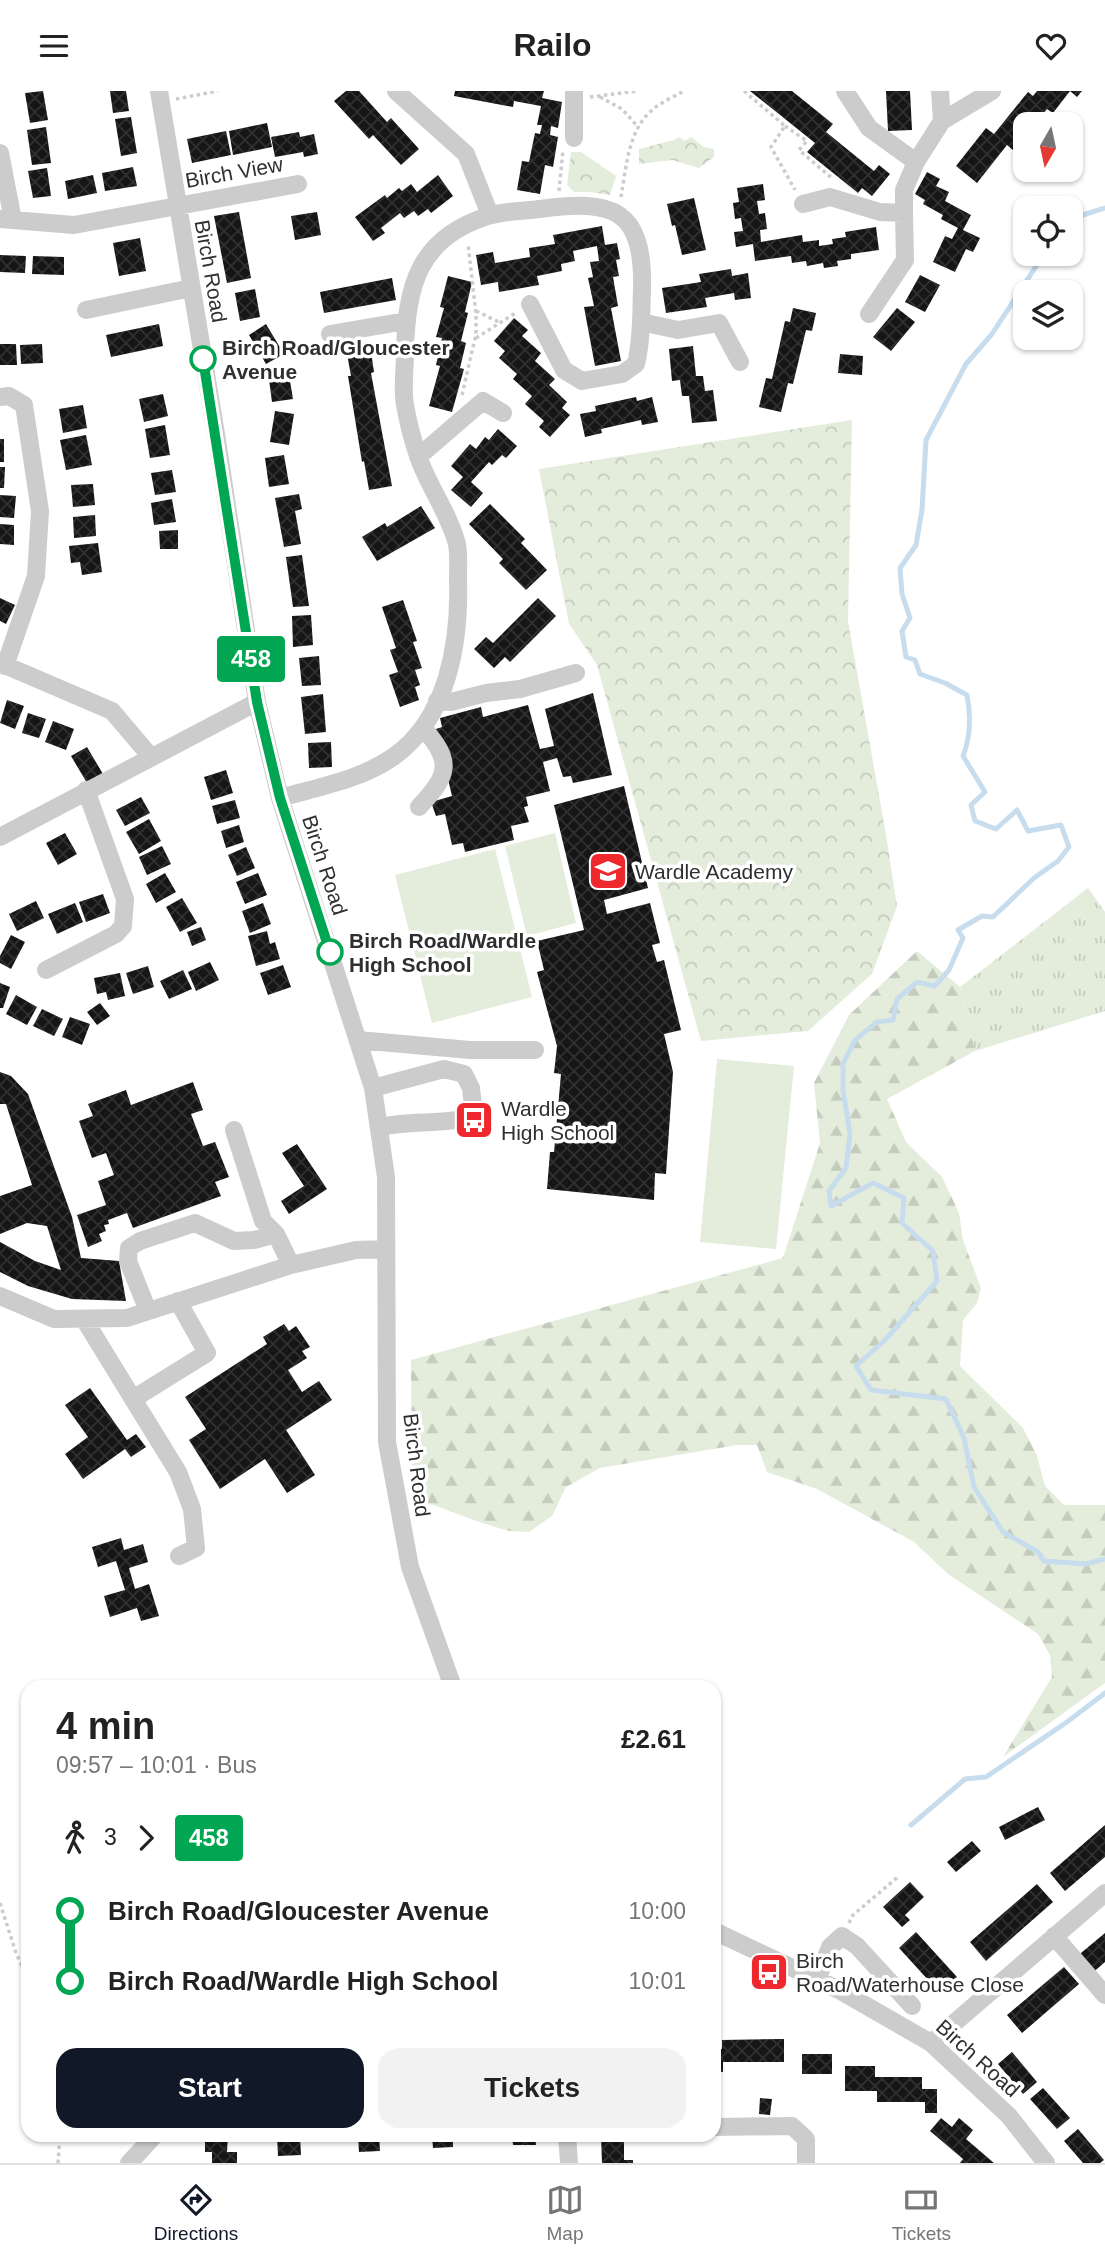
<!DOCTYPE html>
<html lang="en">
<head>
<meta charset="utf-8">
<style>
	:root { --surface:#fff; --page:#f2f2f2; --text:#222; --muted:#767676; --line:#e0e0e0; --accent:#111827 }
	body { margin:0; font-family:Helvetica,sans-serif; background:var(--page); color:var(--text); height:100vh; display:flex; flex-direction:column; font-size:26px; white-space:nowrap }
	* { box-sizing:border-box; margin:0 }
	p { font-size:23px; color:var(--muted) }
	.icon { flex:none; width:38px; height:38px; fill:none; stroke:currentColor; stroke-width:2; stroke-linecap:round; stroke-linejoin:round }
	.map { position:relative; flex:1; overflow:hidden }
	.sheet { position:absolute; left:21px; top:1589px; width:700px; height:462px; display:flex; flex-direction:column; background:var(--surface); border-radius:21px; box-shadow:0 2px 5px #0004 }
	.sheet>* { flex:none }
	.badge { padding:0 14px; border-radius:5px; font-size:24px; line-height:46px }
	.needle { width:46px; rotate:189deg }
	.controls { position:absolute; left:1013px; top:21px; display:grid; gap:14px }
	.controls a { display:grid; place-items:center; width:70px; height:70px; border-radius:14px; background:var(--surface); box-shadow:0 2px 5px #0004; font-size:35px }
	.map>.badge { position:absolute; translate:-50% -50%; box-shadow:0 0 0 4px #fff }
	.legs { display:flex; align-items:center; gap:10px; height:77px; padding:0 35px; font-size:23px }
	.legs p { margin-inline-start:auto }
	.summary { display:flex; align-items:center; justify-content:space-between; height:119px; padding:0 35px }
	h1 { font-size:38px; font-weight:600; line-height:52px }
	.cta { display:flex; gap:14px; margin-top:auto; padding:14px 35px }
	.cta a { flex:1; height:80px; border-radius:21px; background:var(--accent); color:#fff; font-size:28px; font-weight:600; line-height:80px; text-align:center }
	.cta a+a { background:var(--page); color:var(--text) }
	ul { padding:0 35px; list-style:none }
	li { display:flex; align-items:center; gap:24px; height:70px; font-size:26px }
	li i { display:grid; place-items:center; width:10px; height:100%; margin:0 9px; background:currentColor }
	li i::after { content:''; width:18px; height:18px; margin:-9px; border:5px solid; border-radius:50%; background:var(--surface) }
	li p { margin-inline-start:auto }
	li:first-child i { background:linear-gradient(#0000 50%,currentColor 0) }
	li:last-child i { background:linear-gradient(currentColor 50%,#0000 0) }
	header { display:flex; justify-content:space-between; align-items:center; height:91px; padding:0 35px; background:var(--surface); font-size:32px; font-weight:600 }
	.tab-bar { display:flex; justify-content:space-around; align-items:center; height:98px; border-top:2px solid var(--line); background:var(--surface); font-size:19px; color:var(--muted) }
	.tab-bar a { display:grid; justify-items:center; gap:4px }
	.tab-bar .active { color:var(--accent) }
	.map>svg:first-child { display:block }
</style>
</head>
<body>
<header><svg class="icon" aria-label="menu" viewBox="0 0 24 24"><path d="M4 6h16M4 12h16M4 18h16"/></svg>Railo<svg class="icon" aria-label="heart" viewBox="0 0 24 24"><path d="M12 20l-8-8c-3-5 5-10 8-4 3-6 11-1 8 4z"/></svg></header>
<div class="map">
<svg width="1105" height="2072" viewBox="0 0 1105 2072">
	<defs>
		<pattern id="grass-tufts" width="24" height="20" patternUnits="userSpaceOnUse" patternTransform="scale(1.75)"><rect width="24" height="20" fill="#e4eddc"/><path d="M3 7l-1-3M5 7V3M7 7l1-3M15 17l-1-3M17 17v-4M19 17l1-3" fill="none" stroke="#c4ccbd"/></pattern>
		<pattern id="forest-firs" width="22" height="20" patternUnits="userSpaceOnUse" patternTransform="scale(1.75)"><rect width="22" height="20" fill="#e4eddc"/><path d="M5 1l3.5 6h-7zM16 11l3.5 6h-7z" fill="#c4ccbd"/></pattern>
		<pattern id="park-crowns" width="20" height="18" patternUnits="userSpaceOnUse" patternTransform="scale(1.75)"><rect width="20" height="18" fill="#e4eddc"/><path d="M2 6a3 3 0 1 1 6 0M12 15a3 3 0 1 1 6 0" fill="none" stroke="#c4ccbd"/></pattern>
		<pattern id="building-cross-hatch" width="8" height="8" patternUnits="userSpaceOnUse" patternTransform="scale(1.75)"><rect width="8" height="8" fill="#161616"/><path d="M0 0l8 8M0 8l8-8" fill="none" stroke="#303030"/></pattern>
	</defs>
	<rect width="100%" height="100%" fill="#fff"/>
	<path fill="url(#grass-tufts)" d="M1088,797L1105,821V920L975,960L960,896Z"/>
	<path fill="url(#forest-firs)" d="M917,860L960,896L975,960L887,1008L906,1051L942,1086L959,1122L963,1149L981,1197L977,1212L963,1229L960,1275L1023,1337L1037,1365L1045,1395L1064,1414H1105V1592L1003,1666L1052,1586L1050,1564L1038,1543L948,1483L914,1451L817,1398L767,1381L757,1354H737L600,1377L566,1396L552,1425L529,1441L509,1440L482,1432L412,1406L411,1269L783,1167L820,1052L814,992L849,924Z"/>
	<path fill="url(#park-crowns)" d="M679,46L685,50L691,46L704,56L714,58V66L699,77L672,69L639,73V58L674,49Z
		M571,61H581L616,85L610,104L589,101H574L567,94Z
		M852,329L848,530L886,744L897,815L872,883L808,940L701,950L597,574L569,533L539,378Z"/>
	<path fill="#e4eddc" d="M555,742L576,832L527,845L505,755Z
		M495,758L532,906L432,932L395,784Z
		M717,968L794,975L776,1158L700,1151Z"/>
	<g fill="none" stroke-linecap="round" stroke-linejoin="round">
		<path stroke="#c7ddee" stroke-width="5" d="M1071,135L1083,124L1105,117
			M1044,163L992,243L966,273L926,349L922,419L916,454L900,477L902,503L910,527L902,540L906,566L915,569L920,583L945,592L967,604C971,625 971,645 963,665L985,701L971,714L975,730L996,738L1017,719L1028,740L1061,734L1069,756L1058,770L1034,787L993,826L982,825L958,839L963,847L949,879L935,895L917,891L897,908L893,929L877,931L855,949L843,973V999L850,1043L846,1077L829,1100L831,1115L873,1092L904,1107L902,1132L933,1160L937,1190L885,1249L856,1275L871,1299L946,1308L964,1347L974,1396L1003,1441L1038,1461L1044,1470L1086,1473L1105,1468
			M911,1734L965,1688L986,1686L1067,1631L1105,1602"/>
	</g>
	<path fill="url(#building-cross-hatch)" d="M43,0L48,29L30,32L25,2Z
		M110,0H126L129,20L113,22Z
		M346,0H359L387,31L391,27L419,58L401,74L373,44L369,48L334,10Z
		M455,0H544L542,7L562,11L558,37L551,35L550,44L558,46L553,76L545,74L540,103L517,99L522,70L529,71L535,42L540,43L542,34H537L541,15L514,10L513,16L454,5Z
		M750,0H792L833,33L826,41L874,80L879,74L890,83L872,105L862,97L858,102L807,61L815,52Z
		M886,0H910L912,39L888,40Z
		M1037,0H1082L1077,6L1070,0L1053,22L1047,18L1035,33H1026V46L1014,60L1007,54L977,92L956,75L986,37L994,43L1028,1L1033,5Z
		M131,26L137,62L121,65L115,28Z
		M267,32L272,56L233,64L229,40Z
		M46,36L51,72L32,74L27,39Z
		M226,40L231,64L192,72L187,48Z
		M299,41L300,46L314,43L318,63L304,66L303,61L275,66L271,46Z
		M133,76L137,95L105,100L102,82Z
		M47,77L51,105L33,107L28,80Z
		M927,81L940,88L936,95L949,101L945,110L971,124L963,139L980,147L973,161L966,158L955,181L933,171L945,145L952,148L958,137L941,128L943,124L923,113L925,109L915,103Z
		M93,84L97,102L68,108L65,90Z
		M438,84L453,105L431,122L428,118L418,125L414,120L404,127L400,122L381,137L385,142L373,150L355,126L385,104L387,107L399,97L402,100L411,93L417,101Z
		M763,93L765,109L757,110L759,123L765,122L767,138L760,139L761,151L802,144L803,151L819,149V155L833,153L832,148L846,146L845,141L876,136L879,159L851,163V168L837,170L838,175L824,177L823,172L807,175L806,170L792,172L791,165L755,170L753,153L736,156L734,141L743,140L741,127L735,128L733,112L739,111L737,97Z
		M694,107L706,159L682,164L675,134L672,135L667,113Z
		M239,121L251,187L227,192L214,125Z
		M317,121L321,144L295,149L291,125Z
		M602,135L605,154L617,152L620,168L616,169L619,185L613,186L618,215L611,217L621,270L595,275L584,216L594,215L588,187L593,186L590,171L599,170L597,155L573,160L575,170L561,173L562,180L537,185L539,194L499,201L498,191L481,194L476,164L493,161L495,172L530,166L529,157L555,153L553,144Z
		M140,147L146,180L119,185L113,152Z
		M0,164L26,165L25,182L0,181Z
		M33,165L64,166V184L32,183Z
		M731,178L732,185L748,182L751,207L735,209L734,202L705,207L707,216L666,222L662,197L701,191L699,183Z
		M920,184L940,194L925,221L905,211Z
		M448,185L472,191L465,221L468,222L461,250L466,252L460,277L464,278L452,321L429,315L440,275L436,274L442,247L436,246L444,217L440,216Z
		M392,187L396,209L324,222L320,201Z
		M255,198L260,226L240,230L235,202Z
		M793,217L816,222L812,240L806,239L793,293L788,292L781,321L759,316L766,287L772,288L785,230L790,231Z
		M897,217L915,231L891,260L873,246Z
		M514,227L528,239L522,245L541,262L535,270L555,288L549,294L567,311L562,317L570,324L550,346L539,336L544,330L525,313L532,305L513,288L517,283L499,267L505,260L494,250Z
		M159,233L163,255L111,266L106,244Z
		M266,233L284,263L266,273L249,244Z
		M0,253H16L17,274H0Z
		M42,253L43,272L21,273L20,254Z
		M370,254L374,281L371,282L392,395L369,399L364,370L362,371L348,285H351L346,257Z
		M693,255L696,285H703L705,300L713,299L717,330L692,332L689,305H682L680,289L672,290L669,258Z
		M840,263L863,265L862,284L838,282Z
		M288,278L293,308L272,311L268,281Z
		M163,303L168,325L144,331L139,308Z
		M636,306L637,310L652,306L658,331L642,334L641,329L601,338L602,342L585,346L580,323L596,320L595,315Z
		M83,314L87,337L63,342L59,318Z
		M275,320L294,323L289,354L270,351Z
		M165,334L170,364L150,367L145,338Z
		M498,338L517,355L506,367L502,364L492,374L489,371L471,391L483,402L471,416L451,399L463,386L451,375L470,353L476,358L485,346L489,349Z
		M86,344L92,374L66,379L60,349Z
		M0,348H4V371H0Z
		M284,364L289,393L269,396L265,367Z
		M0,376H5L4,397H0Z
		M172,379L176,401L155,404L151,382Z
		M93,393L95,414L73,416L71,394Z
		M299,403L302,418L295,420L301,453L284,456L275,407Z
		M0,404L16,405L14,427L0,426Z
		M172,408L176,431L154,434L151,412Z
		M490,413L525,448L521,452L547,479L526,499L499,472L503,468L469,433Z
		M421,415L435,437L377,470L362,446L385,432L387,436Z
		M95,424L96,445L74,447L73,426Z
		M0,433L14,434V454L0,453Z
		M178,439V458H160L159,440Z
		M98,452L102,481L82,484L80,471L71,472L69,455Z
		M302,464L309,515L293,516L286,466Z
		M0,507L15,514L6,533L0,530Z
		M538,507L556,525L510,571L505,566L494,577L474,558L486,546L493,552Z
		M403,509L417,550L413,551L422,577L415,579L420,594L415,596L419,609L400,616L389,584L398,581L390,559L396,557L382,516Z
		M311,524L313,554L293,556L292,525Z
		M319,565L321,594L302,595L299,567Z
		M593,602L612,684L573,692L571,685L563,686L557,667L543,671L550,700L526,706L528,715L524,716L529,731L511,735L514,749L465,761L463,752L452,754L445,723L436,725L431,711L452,705L436,638L442,636L440,627L481,616L483,626L528,614L540,658L554,655L545,618Z
		M323,603L326,641L305,643L301,606Z
		M7,609L24,615L15,638L0,632Z
		M28,622L46,628L39,647L22,642Z
		M53,630L74,638L66,659L45,651Z
		M331,651L332,676L309,677L308,652Z
		M87,656L103,683L87,692L71,665Z
		M226,679L233,702L211,709L204,686Z
		M624,695L648,797L604,809L607,823L650,812L660,852L652,854L657,871L664,869L681,939L664,943L673,981L666,1083L655,1082L654,1109L547,1098L550,1061H554L561,983L554,982L557,955L537,881L544,879L537,850L584,839L554,714Z
		M141,706L150,722L125,735L116,719Z
		M235,709L240,727L217,733L212,715Z
		M149,728L161,750L139,763L126,741Z
		M239,734L244,751L226,757L221,740Z
		M65,742L77,763L58,774L46,752Z
		M162,755L171,773L147,784L139,766Z
		M246,756L255,777L237,785L228,764Z
		M165,782L176,801L156,812L146,793Z
		M258,782L267,804L245,813L236,791Z
		M103,803L110,822L86,831L79,811Z
		M182,807L197,832L180,841L166,816Z
		M36,810L44,827L17,840L9,823Z
		M75,812L83,831L57,843L48,823Z
		M263,812L271,833L250,842L242,820Z
		M201,836L206,849L192,855L187,841Z
		M267,840L270,853L275,851L280,868L256,875L248,845Z
		M11,844L25,851L11,878L0,872V865Z
		M210,871L219,889L196,900L188,881Z
		M283,874L291,896L268,904L260,882Z
		M148,875L154,896L133,903L126,882Z
		M183,879L192,898L169,908L160,890Z
		M120,882L125,905L108,909L106,901L97,903L94,887Z
		M0,892L10,896L3,917H0Z
		M16,904L37,916L27,934L6,923Z
		M100,912L110,925L97,934L87,921Z
		M42,918L63,928L54,945L33,935Z
		M70,926L90,933L82,954L62,946Z
		M0,981L11,985L28,1003L72,1126L81,1167L119,1170L126,1210L72,1208L28,1195L0,1181V1151L35,1170L61,1179L47,1135L27,1132L0,1143V1105L32,1094L6,1013H0Z
		M193,991L203,1019L191,1023L203,1055L215,1051L229,1086L215,1091L221,1105L133,1137L127,1122L108,1129L109,1133L104,1134L106,1140L99,1143L102,1150L88,1156L77,1124L106,1114L98,1090L114,1084L106,1062L92,1067L79,1030L93,1025L88,1013L126,999L131,1014Z
		M297,1053L327,1098L289,1123L281,1110L304,1095L282,1062Z
		M284,1233L289,1240L296,1235L310,1256L302,1260L307,1267L288,1279L302,1301L319,1290L332,1309L286,1339L315,1384L287,1402L265,1368L220,1398L189,1349L206,1338L185,1306L267,1253L263,1246Z
		M90,1297L127,1349L136,1343L146,1356L131,1366L125,1358L83,1388L65,1363L88,1346L65,1314Z
		M121,1447L124,1459L143,1453L148,1471L129,1477L135,1498L149,1493L159,1525L141,1530L137,1517L110,1526L104,1505L125,1499L116,1470L98,1476L92,1456Z
		M1038,1716L1045,1729L1005,1749L999,1736Z
		M1105,1734V1766L1065,1800L1050,1782Z
		M972,1750L981,1760L956,1781L947,1771Z
		M910,1791L924,1806L905,1824L910,1829L902,1836L883,1816Z
		M1037,1793L1053,1811L986,1870L970,1851Z
		M916,1841L957,1886L940,1902L899,1857Z
		M1105,1842V1871L1090,1884L1075,1867Z
		M1064,1876L1079,1893L1022,1942L1007,1924Z
		M784,1948V1971H723V1981H714V1958H722V1949Z
		M1012,1961L1037,1991L1023,2003L998,1973Z
		M802,1963H832V1983H802Z
		M845,1975H875V1986H922V1998H937V2022H925V2011H877V2000H845Z
		M1043,1997L1070,2027L1057,2038L1030,2008Z
		M760,2007L772,2008L770,2024L759,2023Z
		M941,2027L952,2036L959,2027L973,2039L966,2048L994,2072H960L963,2068L930,2040Z
		M1078,2038L1104,2069L1100,2072H1083L1064,2050Z
		M205,2044H228L227,2061H237V2072H212V2061H205Z
		M277,2044H300L301,2064L278,2065Z
		M358,2044H379L380,2060L359,2061Z
		M432,2044H453V2056L433,2057Z
		M512,2044H535L536,2054H513Z
		M601,2044H624V2069H633V2072H602Z"/>
	<g fill="none" stroke-linecap="round" stroke-linejoin="round">
		<path stroke="#ccc" stroke-width="3.5" stroke-dasharray="3.5 3.5" stroke-linecap="butt" d="M744,0L785,35L771,56L795,99
			M590,6L637,0
			M600,6L622,18L639,37
			M176,8L218,0
			M785,35L807,50L799,59L833,88
			M559,100L563,59
			M621,106C626,78 628,41 650,21C659,12 673,6 684,0
			M476,220L501,232
			M476,247L517,221
			M462,304L476,243V223L468,153
			M0,1812L16,1862L28,1889
			M849,1832L853,1824L898,1786
			M58,2072L60,2044"/>
		<path stroke="#ccc" stroke-width="18" d="M159,0L216,343L257,611L280,707L373,997L386,1086L387,1351L410,1476L453,1596
			M396,0L466,63L490,124
			M574,0V47
			M845,0L869,37L916,71
			M942,30L992,0
			M0,62L13,129
			M803,113L830,106L880,121L904,122V99L916,71L942,30L940,0
			M0,128L74,134L298,93
			M86,219L191,197
			M869,223L905,169L904,122
			M641,231L678,239L719,232L740,271
			M330,243L406,230
			M0,306L9,305L24,314L40,420L36,485L5,575
			M418,366L483,310L503,322
			M0,572L112,620L151,666
			M437,610L451,611L486,602L520,598L576,582
			M280,707C318,696 360,689 393,666C448,628 460,551 458,489C458,478 459,464 457,453C449,422 428,395 418,365C413,350 408,331 405,314C402,298 405,278 405,262C406,196 418,147 488,125C504,120 523,120 540,118C614,108 644,118 642,199C641,224 642,248 636,273L622,283L582,290L564,279L530,213
			M419,716C448,685 454,671 423,637
			M0,746L257,611
			M46,879L116,843L123,835L125,808L86,699
			M358,949L470,959H535
			M373,997L444,978L464,983L471,997L473,1015L463,1028C435,1033 407,1030 379,1036
			M234,1039L263,1130L276,1143L291,1174
			M0,1205L54,1228L127,1227L291,1174L356,1159L386,1158
			M148,1220L128,1170L129,1157L140,1150L195,1132L234,1150L254,1149L276,1143
			M84,1228L133,1308L207,1262L178,1210
			M133,1308L178,1381L192,1418L196,1457L179,1465
			M714,1840L839,1899L931,1952L1009,2025L1046,2072
			M1054,1845L1105,1904
			M817,1889L830,1856L842,1845L857,1855L912,1915
			M931,1952L1105,1802
			M714,2036L792,2035L806,2048V2072
			M567,2044L569,2072
			M129,2072L155,2044"/>
	</g>
	<g fill="none" stroke-linecap="round" stroke-linejoin="round">
		<g stroke="#fff" stroke-width="16">
			<path id="line-1" d="M203,268L257,611L280,707L330,861"/>
		</g>
		<use href="#line-1" stroke="#00a651" stroke-width="10"/>
	</g>
	<defs>
		<g id="school-square" transform="scale(2.0125)"><rect x="-9" y="-9" width="18" height="18" rx="4" fill="#ef282d" stroke="#fff"/><path d="M0-5L7-2L0 1L-7-2ZM-4 1L0 2.5L4 1V4Q0 6-4 4Z" fill="#fff"/></g>
		<g id="bus-square" transform="scale(2.0125)"><rect x="-9" y="-9" width="18" height="18" rx="4" fill="#ef282d" stroke="#fff"/><path d="M-5-6H5V4H4V6H2V4H-2V6H-4V4H-5ZM-3.5-4V0h7V-4ZM-3.5 1.2v1.5H-2V1.2ZM2 1.2v1.5H3.5V1.2Z" fill="#fff"/></g>
	</defs>
	<g fill-rule="evenodd">
		<use href="#school-square" x="608" y="780"/>
		<use href="#bus-square" x="474" y="1029"/>
		<use href="#bus-square" x="769" y="1881"/>
	</g>
	<g fill="#fff" stroke="#00a651" stroke-width="3.5">
		<circle cx="203" cy="268" r="12"/>
		<circle cx="330" cy="861" r="12"/>
	</g>
	<g text-anchor="middle" dominant-baseline="central" stroke-width="7" stroke-linejoin="round" paint-order="stroke">
		<g font-size="21" fill="#2f2f2f" stroke="#fff">
			<text transform="translate(234 81) rotate(-10)">Birch View</text>
			<text transform="translate(211 180) rotate(80)">Birch Road</text>
			<text transform="translate(325 774) rotate(72)">Birch Road</text>
			<text transform="translate(417 1374) rotate(83)">Birch Road</text>
			<text transform="translate(978 1967) rotate(42)">Birch Road</text>
		</g>
		<g font-size="21" font-weight="bold" fill="#2f2f2f" stroke="#fff" text-anchor="start">
			<text x="222" y="256">Birch Road/Gloucester<tspan x="222" dy="24">Avenue</tspan></text>
			<text x="349" y="849">Birch Road/Wardle<tspan x="349" dy="24">High School</tspan></text>
		</g>
		<g font-size="21" fill="#2f2f2f" stroke="#fff" text-anchor="start">
			<text x="635" y="780">Wardle Academy</text>
			<text x="501" y="1017">Wardle<tspan x="501" dy="24">High School</tspan></text>
			<text x="796" y="1869">Birch<tspan x="796" dy="24">Road/Waterhouse Close</tspan></text>
		</g>
	</g>
</svg>
<div class="controls">
<a><svg class="needle" viewBox="-14 -14 28 28"><path d="M0-13l5 13h-10z" fill="#e53935"/><path d="M0 13l5-13h-10z" fill="#767676"/></svg></a>
<a><svg class="icon" aria-label="locate" viewBox="0 0 24 24"><circle cx="12" cy="12" r="6"/><path d="M12 2v4M12 18v4M2 12h4M18 12h4"/></svg></a>
<a><svg class="icon" aria-label="layers" viewBox="0 0 24 24"><path d="M12 4l9 5-9 5-9-5zM3 14l9 5 9-5"/></svg></a>
</div>
<b class="badge" style="left:251px;top:568px;background:#00a651;color:#fff">458</b>
<section class="sheet">
<div class="summary"><div><h1>4 min</h1><p>09:57 – 10:01 · Bus</p></div><b>£2.61</b></div>
<div class="legs"><svg class="icon" aria-label="walk" viewBox="0 0 24 24"><circle cx="13" cy="4" r="2"/><path d="M13 8l-2 6 4 7M11 14l-3 7M7 12l3-4h3l4 4"/></svg>3<svg class="icon" aria-label="forward" viewBox="0 0 24 24"><path d="M9 5l7 7-7 7"/></svg><b class="badge" style="background:#00a651;color:#fff">458</b></div>
<ul>
<li><i style="color:#00a651"></i><b>Birch Road/Gloucester Avenue</b><p>10:00</p></li>
<li><i style="color:#00a651"></i><b>Birch Road/Wardle High School</b><p>10:01</p></li>
</ul>
<div class="cta"><a>Start</a><a>Tickets</a></div>
</section>
</div>
<nav class="tab-bar">
<a class="active"><svg class="icon" aria-label="directions" viewBox="0 0 24 24"><path d="M12 3l9 9-9 9-9-9zM9 14v-3h6M13 9l2 2-2 2"/></svg>Directions</a>
<a><svg class="icon" aria-label="map" viewBox="0 0 24 24"><path d="M3 6l6-2 6 2 6-2v14l-6 2-6-2-6 2zM9 4v14M15 6v14"/></svg>Map</a>
<a><svg class="icon" aria-label="tickets" viewBox="0 0 24 24"><path d="M3 7h18v10H3zM15 7v10"/></svg>Tickets</a>
</nav>
</body>
</html>
